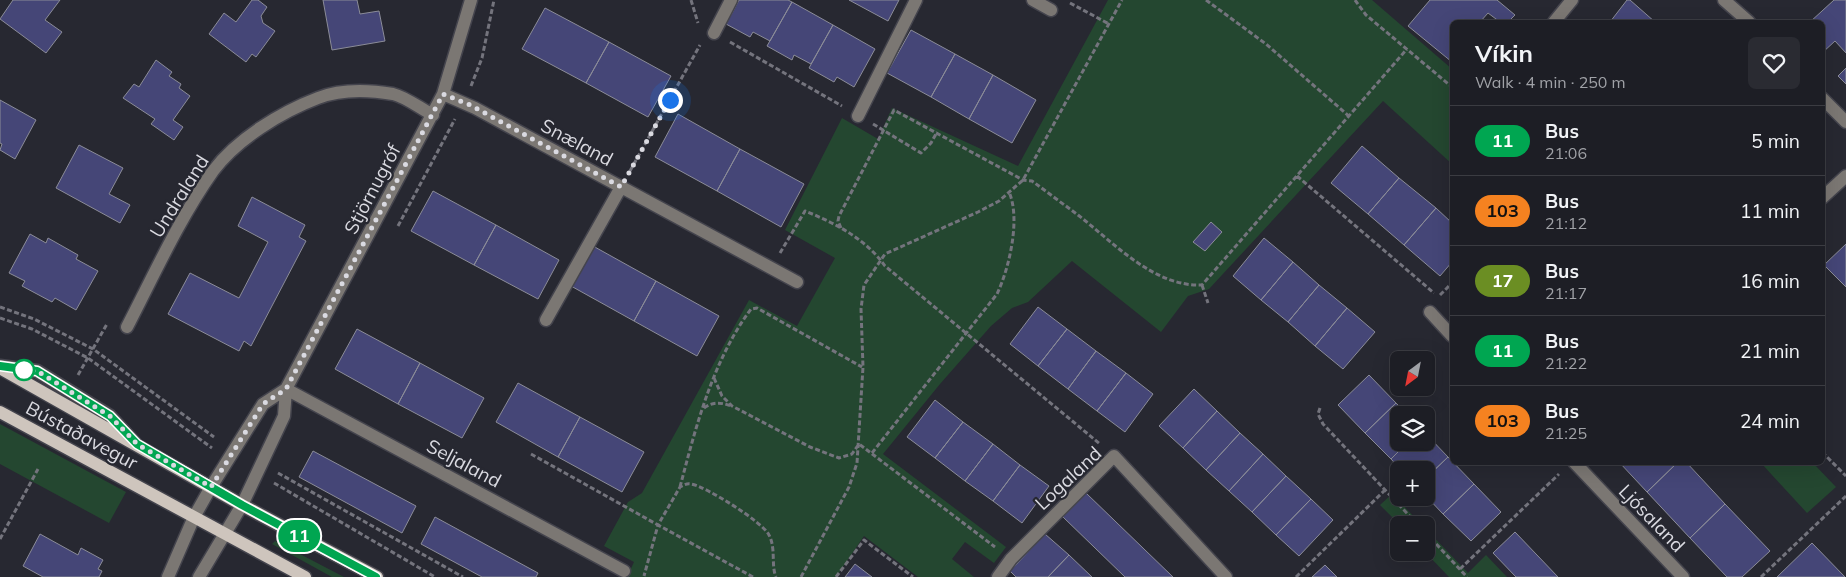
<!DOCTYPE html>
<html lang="en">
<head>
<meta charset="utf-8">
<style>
	:root { --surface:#1d1e25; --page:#2a2b32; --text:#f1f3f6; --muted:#a0a2a7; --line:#3b3c42 }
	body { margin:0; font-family:Mulish,sans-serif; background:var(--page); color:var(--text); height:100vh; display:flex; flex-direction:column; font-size:19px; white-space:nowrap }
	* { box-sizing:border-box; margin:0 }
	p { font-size:16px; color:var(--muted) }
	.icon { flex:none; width:28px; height:28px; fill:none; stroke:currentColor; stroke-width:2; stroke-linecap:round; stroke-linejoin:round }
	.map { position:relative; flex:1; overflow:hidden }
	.side { position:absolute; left:1450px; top:20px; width:375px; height:445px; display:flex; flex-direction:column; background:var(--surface); border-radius:8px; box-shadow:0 5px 20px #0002,0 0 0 1px var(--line) }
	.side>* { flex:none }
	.badge { padding:0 10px; border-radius:16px; font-size:18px; line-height:32px }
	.needle { width:32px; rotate:212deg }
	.tools { position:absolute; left:1390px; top:351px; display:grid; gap:10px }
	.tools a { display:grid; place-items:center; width:45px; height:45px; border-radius:8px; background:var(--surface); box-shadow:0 5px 20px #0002,0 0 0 1px var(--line); font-size:25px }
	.you { position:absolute; width:25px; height:25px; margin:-12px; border:4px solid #fff; border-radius:50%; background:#1a73e8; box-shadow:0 0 0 8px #1a73e833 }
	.map>.badge { position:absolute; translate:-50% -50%; box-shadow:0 0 0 2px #fff }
	.round { display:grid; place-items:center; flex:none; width:52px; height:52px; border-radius:8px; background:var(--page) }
	.head { display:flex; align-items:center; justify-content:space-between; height:85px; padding:0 25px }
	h1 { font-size:24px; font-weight:700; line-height:38px }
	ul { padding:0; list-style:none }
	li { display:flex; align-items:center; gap:15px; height:70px; padding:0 25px; border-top:1px solid var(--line) }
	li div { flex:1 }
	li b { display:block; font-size:19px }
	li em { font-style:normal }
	li .badge { min-width:55px; font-weight:700; text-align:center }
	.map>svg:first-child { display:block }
</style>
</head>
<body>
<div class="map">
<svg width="1846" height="577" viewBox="0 0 1846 577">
	<rect width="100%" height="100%" fill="#272831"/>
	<path fill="#244730" d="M1108,0H1372L1452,69V164L1383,101L1209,289L1188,296L1161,332L1072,261L1028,302L1012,308L991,326L940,384L883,454L1006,547L994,563L965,542L952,559L974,577H918L864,536L836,577H627L634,562L604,546L628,502L642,493L749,300L797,326L835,258L785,230L842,118L878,139L892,108L1018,166Z
		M0,424L126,492L109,523L0,464Z
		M1761,463H1813L1836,487L1807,513Z
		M1392,494L1422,525H1400L1380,505Z
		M1426,529L1468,573L1486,555L1507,577H1449L1426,553Z
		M275,541L344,577H332L272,544Z"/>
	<path fill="#454677" stroke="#8b8c98" d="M60,0L45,20L62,32L46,53L0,19L13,0Z
		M252,0H258L267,7L261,16L263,23L275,31L256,57L252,54L246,62L209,34L224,13L236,22Z
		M323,0H357L360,14L379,11L385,41L332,50Z
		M739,0H788L792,2L770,41L753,32L750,37L726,24Z
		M849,0H899L888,21Z
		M1430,0H1497L1515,15L1508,22H1500L1488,13L1480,22H1452V62L1408,26Z
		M1627,0H1630L1655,22H1610Z
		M1834,0H1846V53L1835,41L1822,53V22H1810Z
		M792,2L833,25L811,64L794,55L792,60L767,46Z
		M545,8L609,42L586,83L522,49Z
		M833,25L875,49L854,87L837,77L834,82L809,68Z
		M911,30L955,54L931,97L887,73Z
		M609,42L671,76L648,117L586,83Z
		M955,54L993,75L969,119L931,97Z
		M156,60L172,72L169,76L181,84L179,88L190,96L173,120L183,127L174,140L151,124L155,119L123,98L134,84L139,87Z
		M1846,68V84L1838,76Z
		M993,75L1036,100L1012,143L969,119Z
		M0,100L36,120L15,159L0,150L2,144L0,143Z
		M678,114L740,149L717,191L655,157Z
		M79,145L123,168L109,194L130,205L120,223L56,188Z
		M1362,146L1399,178L1368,214L1331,183Z
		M740,149L804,184L781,227L717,191Z
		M1399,178L1436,208L1404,245L1368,214Z
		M433,191L496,225L474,265L411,231Z
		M252,197L305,225L299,237L306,241L251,346L244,341L239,351L168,314L190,273L239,298L268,242L238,226Z
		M1436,208L1452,223V262L1440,276L1404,245Z
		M1211,222L1222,232L1205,251L1193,242Z
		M496,225L559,260L538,299L474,265Z
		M30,234L46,243L48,238L78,255L76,259L98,271L76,310L55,298L52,302L22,286L25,281L9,273Z
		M1264,238L1293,262L1261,300L1233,276Z
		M1846,244V287L1824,265Z
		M593,246L656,281L634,321L571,286Z
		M1293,262L1319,285L1288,322L1261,300Z
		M656,281L719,316L697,356L634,321Z
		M1319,285L1347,308L1315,346L1288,322Z
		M1038,307L1067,329L1038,366L1010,344Z
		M1347,308L1375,332L1343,369L1315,346Z
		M357,329L420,363L398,404L335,369Z
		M1067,329L1096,351L1068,389L1038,366Z
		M1096,351L1126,373L1097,411L1068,389Z
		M420,363L484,398L462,438L398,404Z
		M1126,373L1153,394L1125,432L1097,411Z
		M1369,375L1396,403L1365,433L1338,405Z
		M518,383L580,417L558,457L496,422Z
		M1194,389L1217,411L1183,448L1159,426Z
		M935,400L963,422L935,458L907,437Z
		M1396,403L1408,415H1399V442H1408L1391,459L1365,433Z
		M1217,411L1240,433L1206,470L1183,448Z
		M580,417L644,452L622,492L558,457Z
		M963,422L993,444L965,481L935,458Z
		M1240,433L1263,454L1229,491L1206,470Z
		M1426,434L1448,457L1426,478V470H1401L1391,459L1408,442H1426Z
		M993,444L1020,465L993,501L965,481Z
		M313,451L416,506L402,533L299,477Z
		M1263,454L1286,476L1252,512L1229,491Z
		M1448,457L1474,484L1443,514L1426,496V478Z
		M1619,462H1678L1647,492Z
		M1678,462H1686L1725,504L1690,538L1647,492Z
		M1020,465L1049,486L1022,523L993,501Z
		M1286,476L1311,499L1276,535L1252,512Z
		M1474,484L1501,512L1471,541L1443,514Z
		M1086,493L1173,577H1125L1063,517Z
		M1311,499L1333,520L1299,556L1276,535Z
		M1725,504L1770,551L1742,577H1727L1690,538Z
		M435,517L538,573L536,577H482L421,544Z
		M1515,532L1558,577H1516L1493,553Z
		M40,534L78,555L81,548L103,560L98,569L102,571L99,577H43L23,566Z
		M1045,534L1069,555L1048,577H1016L1010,571Z
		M1812,543L1845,577H1777Z
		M1069,555L1092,577H1048Z
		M855,564L872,577H845Z
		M1325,565L1337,577H1312Z"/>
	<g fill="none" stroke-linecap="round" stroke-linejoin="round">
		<g stroke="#44444d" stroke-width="15">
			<path id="minor" d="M1033,0L1051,10
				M1724,0L1749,22
				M1554,22L1572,0
				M714,33L731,0
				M443,94L475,108L797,282
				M1822,98L1846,122
				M858,116L916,0
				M1822,198L1846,176
				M1430,312L1452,336
				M546,320L621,187
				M127,327C154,275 179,219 213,171C237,139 281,112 318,98C341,89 369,90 393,94C406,97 421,109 433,115
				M0,366L37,371L110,416L135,443
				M286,389L624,571
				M1574,462L1683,577
				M168,577L194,517L211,487L263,404L286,389
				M199,577L242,505L284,416L286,389L443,94L471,0
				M998,577L1011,559L1114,456L1226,577"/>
		</g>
		<g stroke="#44444d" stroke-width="15">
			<path id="major" d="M0,368L242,505L377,577
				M0,412L305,577"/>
		</g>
		<path stroke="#74747d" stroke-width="3" stroke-dasharray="5 2.5" stroke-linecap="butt" d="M691,0L698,23
			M1206,0L1266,44L1350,117
			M1355,0L1366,15L1452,87
			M1070,3L1109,24
			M730,42L842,106
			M471,86L482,58L494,0
			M873,124L921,153L931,143L937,132
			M630,171L700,45
			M1297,176L1434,293
			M398,226L455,119
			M841,228L838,221L839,216L894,110L1023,180L1032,181C1047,192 1063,204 1078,215C1114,243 1154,287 1202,285L1407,49
			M780,253L805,211C835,223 866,239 885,266L1100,444
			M1202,285L1208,303
			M1440,295L1452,283
			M0,307L34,319L93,349L214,437
			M0,318L32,329L88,358L212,448
			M78,375L107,324
			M714,378L722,396L732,406L810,447L839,458L852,454L859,444L995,547
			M704,408C712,402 721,402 731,406
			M1320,408L1318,414L1323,424L1418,525
			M1822,452L1846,476
			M872,453L997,294C1009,269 1021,219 1009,192
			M531,454L658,525L644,576
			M278,473L463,577
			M274,483L435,577
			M680,487C696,426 713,360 751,309L757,308L862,367
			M1426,533L1467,577
			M0,539L38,469
			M1460,569L1559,474
			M753,577L658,525L680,487C684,485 687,483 691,484C705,486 763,522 769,535C776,548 771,566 776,577
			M801,577L849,487L857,463L863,367L861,309L864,285L885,254L978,212L999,201L1023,180L1122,0
			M836,577L864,540L913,577
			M1296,577L1385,490
			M1761,577L1846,496"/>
		<use href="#minor" stroke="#7b7773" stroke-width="12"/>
		<use href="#major" stroke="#cec5bd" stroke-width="12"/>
	</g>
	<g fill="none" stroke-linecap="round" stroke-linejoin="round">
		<g stroke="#fff" stroke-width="11">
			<path id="line" d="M0,366L37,371L110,416L137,444L242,505L376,577"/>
		</g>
		<use href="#line" stroke="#00a651" stroke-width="8"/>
		<path stroke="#dadae1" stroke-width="5" stroke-dasharray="0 9" d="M24,370L37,371L110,416L137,444L211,487L263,404L286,389L443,94L470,105L621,187L670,100"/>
	</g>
	<circle fill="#fff" stroke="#00a651" stroke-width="2.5" cx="24" cy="370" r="10"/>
	<g text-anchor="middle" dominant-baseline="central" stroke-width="4.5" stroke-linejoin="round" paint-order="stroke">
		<g font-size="19" fill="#dadae1" stroke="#272831">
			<text transform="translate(577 142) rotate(28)">Snæland</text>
			<text transform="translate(372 189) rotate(-62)">Stjörnugróf</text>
			<text transform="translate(179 196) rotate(-58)">Undraland</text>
			<text transform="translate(82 435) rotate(28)">Bústaðavegur</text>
			<text transform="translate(464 463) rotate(28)">Seljaland</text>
			<text transform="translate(1068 478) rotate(-43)">Logaland</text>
			<text transform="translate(1652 518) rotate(46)">Ljósaland</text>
		</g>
	</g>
</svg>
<div class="tools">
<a><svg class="needle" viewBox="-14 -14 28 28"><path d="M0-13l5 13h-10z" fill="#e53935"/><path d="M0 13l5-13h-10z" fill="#a0a2a7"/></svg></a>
<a><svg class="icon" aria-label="layers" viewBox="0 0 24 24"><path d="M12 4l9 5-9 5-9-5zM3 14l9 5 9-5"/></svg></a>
<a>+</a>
<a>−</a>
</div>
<div class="you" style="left:670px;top:100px"></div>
<b class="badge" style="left:299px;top:536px;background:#00a651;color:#fff">11</b>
<section class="side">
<div class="head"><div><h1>Víkin</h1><p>Walk · 4 min · 250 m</p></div><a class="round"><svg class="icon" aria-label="heart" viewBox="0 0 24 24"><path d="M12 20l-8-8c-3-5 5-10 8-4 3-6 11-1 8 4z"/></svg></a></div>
<ul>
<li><span class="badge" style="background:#00a651;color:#fff">11</span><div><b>Bus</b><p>21:06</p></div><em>5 min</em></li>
<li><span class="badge" style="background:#f58220;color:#111">103</span><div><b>Bus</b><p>21:12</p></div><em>11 min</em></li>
<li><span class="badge" style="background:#6b8e23;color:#fff">17</span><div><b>Bus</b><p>21:17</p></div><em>16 min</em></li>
<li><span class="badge" style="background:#00a651;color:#fff">11</span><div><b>Bus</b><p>21:22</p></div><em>21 min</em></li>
<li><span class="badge" style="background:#f58220;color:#111">103</span><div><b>Bus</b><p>21:25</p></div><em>24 min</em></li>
</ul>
</section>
</div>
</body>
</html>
